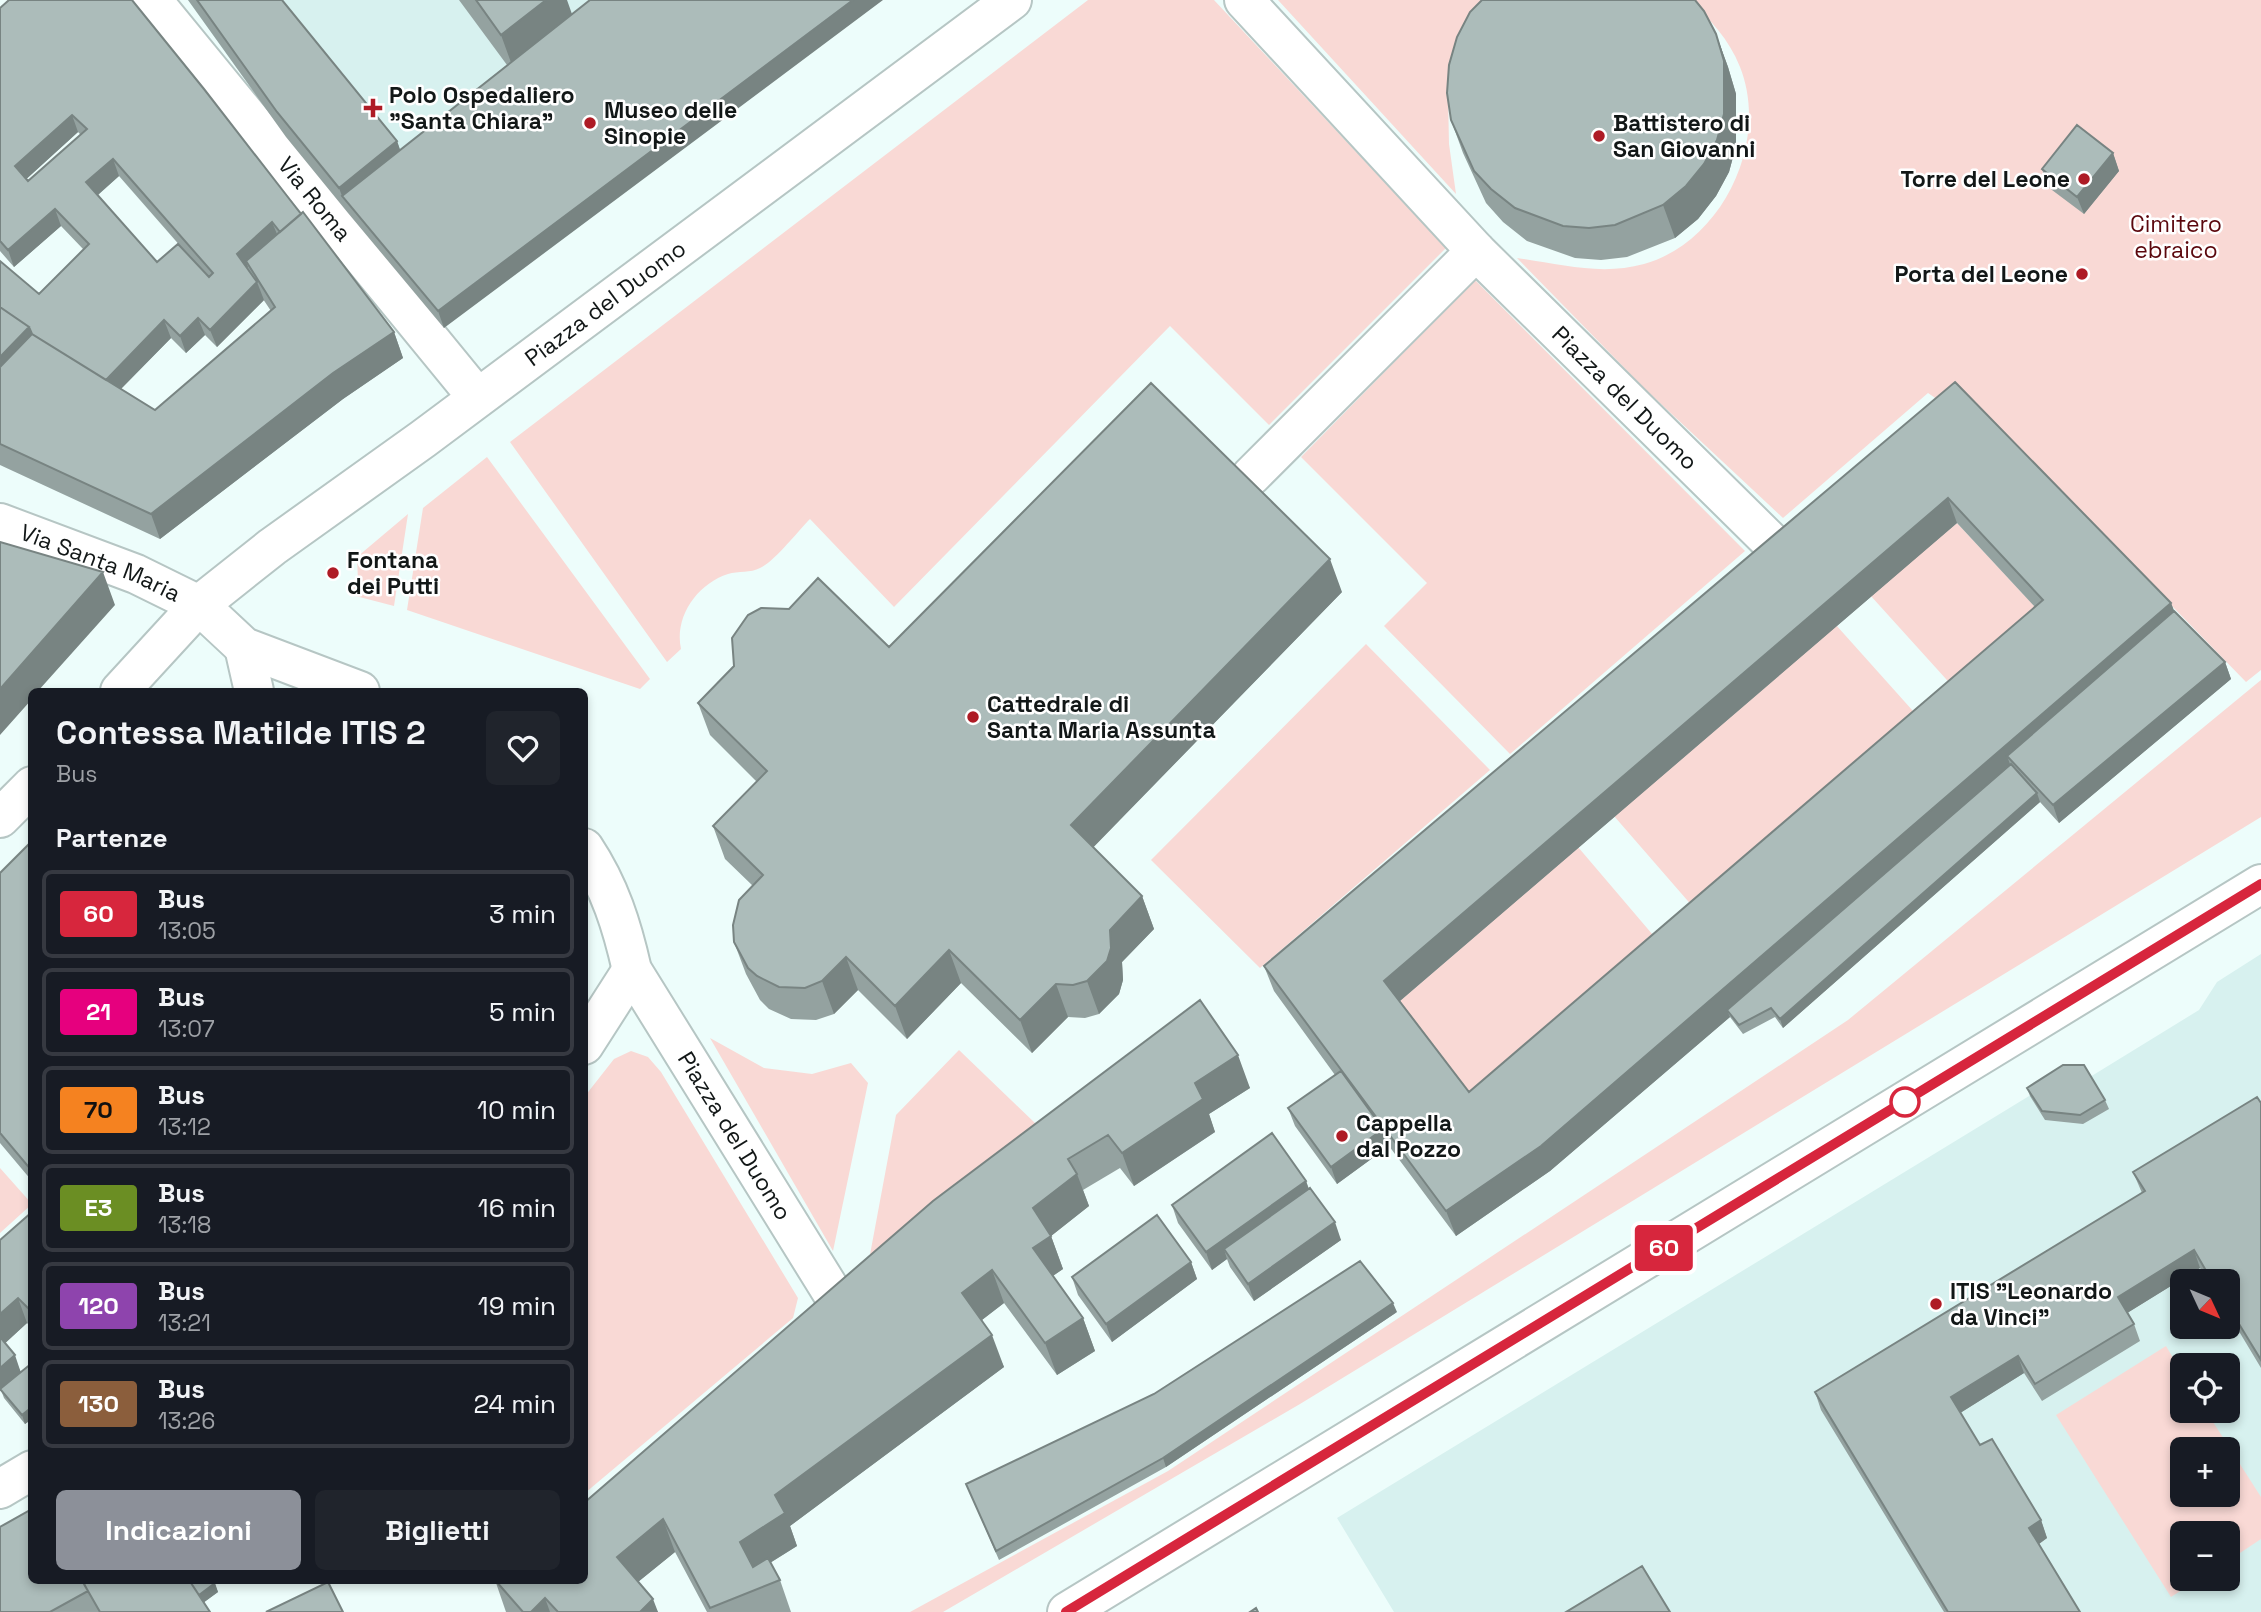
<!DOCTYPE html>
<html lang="it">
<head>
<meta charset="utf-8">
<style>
	:root { --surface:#171b24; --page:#20242c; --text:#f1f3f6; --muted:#9ea1a6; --line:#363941; --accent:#8c9099 }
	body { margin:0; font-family:"Space Grotesk",sans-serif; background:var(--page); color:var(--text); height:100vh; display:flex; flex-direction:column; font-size:26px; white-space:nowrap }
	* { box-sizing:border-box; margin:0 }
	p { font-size:23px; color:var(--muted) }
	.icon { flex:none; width:38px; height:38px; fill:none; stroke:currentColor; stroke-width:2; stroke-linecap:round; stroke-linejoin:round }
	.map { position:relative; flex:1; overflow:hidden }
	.details { position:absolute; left:28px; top:688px; width:560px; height:896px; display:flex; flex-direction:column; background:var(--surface); border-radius:10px; box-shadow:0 4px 10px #0003 }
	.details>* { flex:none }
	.badge { padding:0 14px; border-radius:5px; font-size:24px; line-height:46px }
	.needle { width:46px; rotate:134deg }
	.controls { position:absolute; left:2170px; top:1269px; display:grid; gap:14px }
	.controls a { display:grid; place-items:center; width:70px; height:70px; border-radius:10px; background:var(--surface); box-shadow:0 4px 10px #0003; font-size:35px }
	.map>.badge { position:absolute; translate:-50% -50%; box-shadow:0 0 0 4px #fff }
	h2 { padding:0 28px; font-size:26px; line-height:63px }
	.round { display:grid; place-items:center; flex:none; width:74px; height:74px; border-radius:10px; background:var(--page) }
	.head { display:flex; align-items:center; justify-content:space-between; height:119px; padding:0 28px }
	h1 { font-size:33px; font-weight:800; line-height:52px }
	.cta { display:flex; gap:14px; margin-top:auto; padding:14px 28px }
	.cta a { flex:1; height:80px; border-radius:10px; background:var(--accent); color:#fff; font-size:28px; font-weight:800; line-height:80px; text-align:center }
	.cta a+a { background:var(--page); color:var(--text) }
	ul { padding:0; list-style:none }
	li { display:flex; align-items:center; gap:21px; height:88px; margin:0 14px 10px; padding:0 14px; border:4px solid var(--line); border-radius:10px }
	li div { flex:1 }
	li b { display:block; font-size:26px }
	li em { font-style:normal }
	li .badge { min-width:77px; font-weight:700; text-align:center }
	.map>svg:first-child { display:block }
</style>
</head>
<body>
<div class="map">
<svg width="2261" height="1612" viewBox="0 0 2261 1612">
	<rect width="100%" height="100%" fill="#edfdfb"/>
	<path fill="#d7f1ef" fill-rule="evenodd" d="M188,0H619L348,213L286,137Z
		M2261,954V1612H1394L1337,1518L2067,1073L2090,1077L2199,1010L2217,982ZM2182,1281H2228V1326H2182ZM2182,1365H2228V1410H2182ZM2182,1449H2228V1494H2182ZM2182,1533H2228V1578H2182Z"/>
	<path fill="#f9d9d5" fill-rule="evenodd" d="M1088,0H1214L1446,248L1269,425L1170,326L894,607L810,519C798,531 774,562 760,568C751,573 738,571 728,574C697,584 674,617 681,649L667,662L510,442Z
		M1278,0H1509L1448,96L1449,144L1456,194Z
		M1689,0H2261V670L2246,682L1958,386L1941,402L1928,393L1783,518L1646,390L1517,258C1560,264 1601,276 1644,264C1722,242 1770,142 1740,67C1729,39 1710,19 1689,0Z
		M1475,280L1745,551L1510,754L1384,626L1427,583L1301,457Z
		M487,457L650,679L640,689L407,610L423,508Z
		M408,514L394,606L348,594L358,581L357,557Z
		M1957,523L2052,625L1965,700L1870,595Z
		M1836,625L1930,730L1707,923L1614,816Z
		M1366,644L1490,770L1260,968L1151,860Z
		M2261,680V817L1300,1404L943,1612H910L1168,1471L1848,1020Z
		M1578,847L1670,955L1478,1117L1394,1006Z
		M710,1038L764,1068L812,1074L851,1063L868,1083L833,1251Z
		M959,1050L1036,1124L869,1260L896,1115Z
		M631,1051L648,1057L661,1072L798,1298L793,1318L585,1493V1096L614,1059Z
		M0,1168L32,1204L0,1233Z
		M2166,1346L2182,1373V1410L2206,1411L2261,1497V1539L2228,1561V1533H2182V1578L2199,1579L2171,1597L2056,1415ZM2182,1449H2228V1494H2182Z"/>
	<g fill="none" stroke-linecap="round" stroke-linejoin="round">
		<g stroke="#b6c6c4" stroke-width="42">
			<g id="pedestrian">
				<path id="s1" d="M152,0L477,397"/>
				<path id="s2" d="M1244,0L1476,251L1775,546"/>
				<path d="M1251,476L1476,251"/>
				<path id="s3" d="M0,523L136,574L199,605L244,647L360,691"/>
				<path d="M244,647L254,691"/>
				<path id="s4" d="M120,691L199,605L272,547L423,439L1012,0"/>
				<path d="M0,818L32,786"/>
				<path id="s5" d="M584,848C610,887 622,926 632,970L839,1304"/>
				<path d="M584,1045L632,970"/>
				<path d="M0,1489L32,1470"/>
			</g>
		</g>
		<g stroke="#b6c6c4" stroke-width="42">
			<path id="primary" d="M1067,1612L2261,884"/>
		</g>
		<use href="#pedestrian" stroke="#fff" stroke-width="38"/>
		<use href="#primary" stroke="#fff" stroke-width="38"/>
	</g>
	<path fill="#94a2a0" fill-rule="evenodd" d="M132,0L394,332L403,358L343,399L160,539L0,465V261L39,294L84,250L61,226L14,267L0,251V8ZM78,132L81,135L28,181L26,179ZM119,176L189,256L157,262L98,195ZM263,299L271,311L155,410L121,389L171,338L186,353L205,335L217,347L264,300Z
		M188,0H282L397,141L400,150L507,65L459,0H567L444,328L348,213L286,137Z
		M1716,34L1728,67L1736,94V146L1729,172L1716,196L1698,219L1675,238L1627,257L1601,260L1575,258L1527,241L1503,222L1486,203L1463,153L1451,120Z
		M2113,153L2119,171L2084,214L2048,187L2042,169Z
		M1955,382L2171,603L2174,611L2225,662L2231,679L2059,823L2040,802L1783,1028L1775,1017L1743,1034L1730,1017L1550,1171L1456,1236L1389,1146L1337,1184L1295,1126L1288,1108L1335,1075L1274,991L1264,966ZM1957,523L2035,607L1469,1092L1400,1001Z
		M1342,592L1093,847L1142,896L1154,929L1122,962L1123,980L1119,994L1099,1014L1085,1018L1068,1017L1032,1053L961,983L907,1039L858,990L834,1014L816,1020L791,1019L769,1009L760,1000L746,974L734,942L753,886L725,859L713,826L757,782L710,735L698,703L889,647Z
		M32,841V1181L0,1143V873Z
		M1200,1000L1250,1088L1209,1114L1215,1132L1134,1186L1120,1168L1083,1190L1089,1206L1051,1236L1063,1269L1053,1276L1083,1318L1095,1351L1057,1375L1004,1303L982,1320L1004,1367L790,1526L797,1546L770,1563L780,1580L791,1612H707L675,1552L638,1582L658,1612H506L495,1580Z
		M2027,1088L2105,1100L2109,1109L2083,1124L2045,1120L2030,1096Z
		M2261,1103V1368L2228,1313V1281H2208L2200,1268L2127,1313L2134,1324L2140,1341L2042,1401L2024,1373L1960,1413L1980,1445L2041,1520L2047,1538L2039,1544L2080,1612H1944L1821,1410L1815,1392L2142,1193L2133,1172Z
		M1306,1181L1309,1189L1341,1240L1254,1301L1230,1267L1227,1259L1212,1270L1178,1223L1172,1205Z
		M32,1212V1328L27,1323L5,1343L21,1372L32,1363V1419L25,1424L4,1398L1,1390L0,1391V1240Z
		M1191,1262L1197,1279L1112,1342L1078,1295L1072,1277Z
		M1397,1312L1166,1467L999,1560L966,1484Z
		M32,1580H213L218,1592L204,1602L210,1612H0Z"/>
	<path fill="#788482" d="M546,0H567L578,31L517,79L501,35Z
		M853,0H883L444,328L438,311Z
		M1716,34L1728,67L1736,94V146L1729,172L1716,196L1698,219L1675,238L1663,205Z
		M72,115L78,132L21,184L15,166Z
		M397,141L406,167L342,196L339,188Z
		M2113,153L2119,171L2084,214L2077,197Z
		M113,159L119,176L92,200L86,182Z
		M55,209L61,226L14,267L8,250Z
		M272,222L279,239L246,261L248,267L244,271L237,254Z
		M257,282L264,300L217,347L210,330Z
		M198,318L205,335L186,353L180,336Z
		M164,320L171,338L109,401L103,384Z
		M29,327L41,360L0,402V357Z
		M394,332L403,358L343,399L160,539L151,514L333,373Z
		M1948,498L1957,523L1394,1006L1384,981Z
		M1330,559L1342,592L1083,858L1071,825Z
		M103,572L115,605L38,691H32V699L0,735V689Z
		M2171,603L2181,628L2007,756L2013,772L1727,1010L1730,1017L1550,1171L1456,1236L1446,1211Z
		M2225,662L2231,679L2059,823L2053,805Z
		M2037,793L2040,802L1783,1028L1780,1019Z
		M1142,896L1154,929L1122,962L1123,980L1119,994L1099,1014L1087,981L1110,930Z
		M949,950L961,983L907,1039L895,1006Z
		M846,957L858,990L834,1014L822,981Z
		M1056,984L1068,1017L1032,1053L1020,1020Z
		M1238,1055L1250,1088L1209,1114L1215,1132L1134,1186L1122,1153L1195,1083Z
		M1383,1129L1389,1146L1337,1184L1331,1167Z
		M1077,1174L1089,1206L1046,1240L1051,1236L1063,1269L1045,1281L1033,1248V1208Z
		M1306,1181L1312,1199L1224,1249L1227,1259L1212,1270L1206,1252Z
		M1335,1222L1341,1240L1254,1301L1248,1284Z
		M2194,1250L2200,1268L2124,1315L2118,1297Z
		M1191,1262L1197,1279L1112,1342L1106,1324Z
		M992,1270L1004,1303L974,1326L962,1293Z
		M18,1298L27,1323L0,1348V1314Z
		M1393,1303L1397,1312L1166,1467L1163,1458Z
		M1083,1318L1095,1351L1057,1375L1045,1343Z
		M992,1335L1004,1367L790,1526L797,1546L752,1574L740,1542L775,1495Z
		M15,1355L21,1373L0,1391V1368Z
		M2018,1356L2024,1373L1957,1415L1951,1397Z
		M32,1407V1419L25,1424L22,1415Z
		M663,1519L675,1552L628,1590L617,1557Z
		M2041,1520L2047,1538L2036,1546L2029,1528Z
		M215,1583L218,1592L199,1606L195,1597Z
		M545,1598L550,1612H531Z
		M653,1599L658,1612H640Z"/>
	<path fill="#acbcba" stroke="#788482" stroke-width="2" fill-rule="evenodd" d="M9,0H132L204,89L301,214L280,232L272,222L237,254L257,282L210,330L198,318L180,336L164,320L106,380L32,334L29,327L0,307V261L39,294L89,244L55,209L8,250L0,241V8ZM72,115L87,129L28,181L15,166ZM113,159L213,273L209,277L178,244L157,262L86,182Z
		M197,0H282L397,141L339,188L277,112Z
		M476,0H546L501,35Z
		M590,0H853L438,311L342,196Z
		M1482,0H1695L1704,11L1716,34L1724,61V114L1717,140L1704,164L1686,186L1663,205L1615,225L1589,228L1563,226L1515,208L1491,189L1474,171L1451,120L1447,93L1449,65L1457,37L1470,12Z
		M2077,125L2113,153L2077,197L2042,169Z
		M303,212L394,332L333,373L151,514L0,444V367L32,334L155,410L275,307L246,261Z
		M0,307L29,327L0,357Z
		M1955,382L2171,603L1541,1146L1446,1211L1264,966ZM1948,498L2043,600L1469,1092L1384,981Z
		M1151,383L1330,559L1071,825L1142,896L1110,930L1111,948L1107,961L1087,981L1073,985L1056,984L1020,1020L949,950L895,1006L846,957L822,981L805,988L779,987L757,976L748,968L734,942L733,925L739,900L763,875L713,826L767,771L698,703L734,666L732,638L748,615L761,608L789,609L818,578L889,647Z
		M0,542L103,572L0,689Z
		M2174,611L2225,662L2053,805L2007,756Z
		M2011,764L2037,793L1780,1019L1771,1008L1739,1025L1727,1010Z
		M32,841V1171L0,1133V873Z
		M1200,1000L1238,1055L1195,1083L1203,1099L1122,1153L1108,1135L1068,1159L1077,1174L1033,1208L1051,1236L1033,1248L1083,1318L1045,1343L992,1270L962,1293L992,1335L775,1495L785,1513L740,1542L753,1567L768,1558L780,1580L710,1608L663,1519L617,1557L653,1599L640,1612H558L545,1598L531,1612H523L495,1580H584V1503L933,1201Z
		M2063,1065H2084L2105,1100L2080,1115L2042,1111L2027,1088Z
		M1341,1071L1383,1129L1331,1167L1288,1108Z
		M2257,1097L2261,1103V1360L2228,1306V1281H2212L2194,1250L2118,1297L2134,1324L2035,1384L2018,1356L1951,1397L1980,1445L1992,1439L2041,1520L2029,1528L2080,1612H1948L1815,1392L2145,1191L2133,1172Z
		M1272,1133L1306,1181L1206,1252L1172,1205Z
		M1310,1188L1335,1222L1248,1284L1224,1249Z
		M32,1212V1312L18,1298L0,1314V1240Z
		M1157,1215L1191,1262L1106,1324L1072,1277Z
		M1360,1261L1393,1303L1163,1458L996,1551L966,1484L1154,1394Z
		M0,1337L15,1355L0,1368Z
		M32,1363V1407L22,1415L0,1389Z
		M32,1509V1580H82L88,1591L50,1612H0V1527Z
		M1642,1566L1670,1612H1566Z
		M91,1580H189L210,1612H100L84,1584Z
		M189,1580H213L215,1583L199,1595Z
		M328,1582L343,1612H266Z
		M1256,1608L1258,1612H1250Z"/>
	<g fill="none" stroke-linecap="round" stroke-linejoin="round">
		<g stroke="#fff" stroke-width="16">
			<path id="line" d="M1066,1612L2261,884"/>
		</g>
		<use href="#line" stroke="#d7263d" stroke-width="10"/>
	</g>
	<g fill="#ae1b25" stroke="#fff" stroke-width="2.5">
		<path d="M369.5 97.5h7v7h7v7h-7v7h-7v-7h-7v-7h7z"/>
		<circle cx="590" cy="123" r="7"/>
		<circle cx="1599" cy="136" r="7"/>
		<circle cx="2084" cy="179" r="7"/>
		<circle cx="2082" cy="274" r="7"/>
		<circle cx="333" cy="573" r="7"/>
		<circle cx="973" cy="717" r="7"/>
		<circle cx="1342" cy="1136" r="7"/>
		<circle cx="1936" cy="1304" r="7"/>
	</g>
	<circle fill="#fff" stroke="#d7263d" stroke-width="3.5" cx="1905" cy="1102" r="14"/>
	<g text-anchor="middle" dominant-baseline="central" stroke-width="5" stroke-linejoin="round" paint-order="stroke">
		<g font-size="23" font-weight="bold" fill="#121717" stroke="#fff" text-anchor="start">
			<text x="389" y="95">Polo Ospedaliero<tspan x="389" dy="26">"Santa Chiara"</tspan></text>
			<text x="604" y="110">Museo delle<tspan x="604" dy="26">Sinopie</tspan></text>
			<text x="1613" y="123">Battistero di<tspan x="1613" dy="26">San Giovanni</tspan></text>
			<text x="2070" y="179" text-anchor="end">Torre del Leone</text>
			<text x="2068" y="274" text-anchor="end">Porta del Leone</text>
			<text x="347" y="560">Fontana<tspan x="347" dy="26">dei Putti</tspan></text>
			<text x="987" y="704">Cattedrale di<tspan x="987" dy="26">Santa Maria Assunta</tspan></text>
			<text x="1356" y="1123">Cappella<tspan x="1356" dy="26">dal Pozzo</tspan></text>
			<text x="1950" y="1291">ITIS "Leonardo<tspan x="1950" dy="26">da Vinci"</tspan></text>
		</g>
		<g font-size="23" fill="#121717" stroke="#fff">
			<text stroke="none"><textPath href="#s1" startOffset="257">Via Roma</textPath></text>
			<text stroke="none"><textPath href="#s4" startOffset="623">Piazza del Duomo</textPath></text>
			<text stroke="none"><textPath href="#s2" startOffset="551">Piazza del Duomo</textPath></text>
			<text stroke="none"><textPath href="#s3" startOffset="108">Via Santa Maria</textPath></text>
			<text stroke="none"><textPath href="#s5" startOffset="327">Piazza del Duomo</textPath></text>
		</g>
		<g font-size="23" fill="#5b070d" stroke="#fff">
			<text x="2176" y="224">Cimitero<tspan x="2176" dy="26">ebraico</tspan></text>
		</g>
	</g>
</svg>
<div class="controls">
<a><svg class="needle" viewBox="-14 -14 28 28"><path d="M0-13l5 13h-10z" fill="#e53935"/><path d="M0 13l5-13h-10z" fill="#9ea1a6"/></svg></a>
<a><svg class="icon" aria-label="locate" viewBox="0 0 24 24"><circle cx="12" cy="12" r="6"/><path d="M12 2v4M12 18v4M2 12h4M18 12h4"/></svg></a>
<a>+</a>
<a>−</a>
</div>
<b class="badge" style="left:1664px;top:1248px;background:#d7263d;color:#fff">60</b>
<section class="details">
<div class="head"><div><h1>Contessa Matilde ITIS 2</h1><p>Bus</p></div><a class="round"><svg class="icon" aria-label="heart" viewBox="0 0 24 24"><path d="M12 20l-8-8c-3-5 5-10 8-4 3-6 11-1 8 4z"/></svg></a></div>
<h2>Partenze</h2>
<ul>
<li><span class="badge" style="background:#d7263d;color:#fff">60</span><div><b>Bus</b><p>13:05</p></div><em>3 min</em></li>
<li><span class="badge" style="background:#e6007e;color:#fff">21</span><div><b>Bus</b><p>13:07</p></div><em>5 min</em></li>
<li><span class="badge" style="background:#f58220;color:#111">70</span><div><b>Bus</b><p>13:12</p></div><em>10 min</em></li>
<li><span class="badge" style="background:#6b8e23;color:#fff">E3</span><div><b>Bus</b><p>13:18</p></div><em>16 min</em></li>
<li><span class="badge" style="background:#8e44ad;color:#fff">120</span><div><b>Bus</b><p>13:21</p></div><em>19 min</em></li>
<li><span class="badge" style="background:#8b5e3c;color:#fff">130</span><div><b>Bus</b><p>13:26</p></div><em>24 min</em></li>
</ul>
<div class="cta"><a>Indicazioni</a><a>Biglietti</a></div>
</section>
</div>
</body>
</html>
